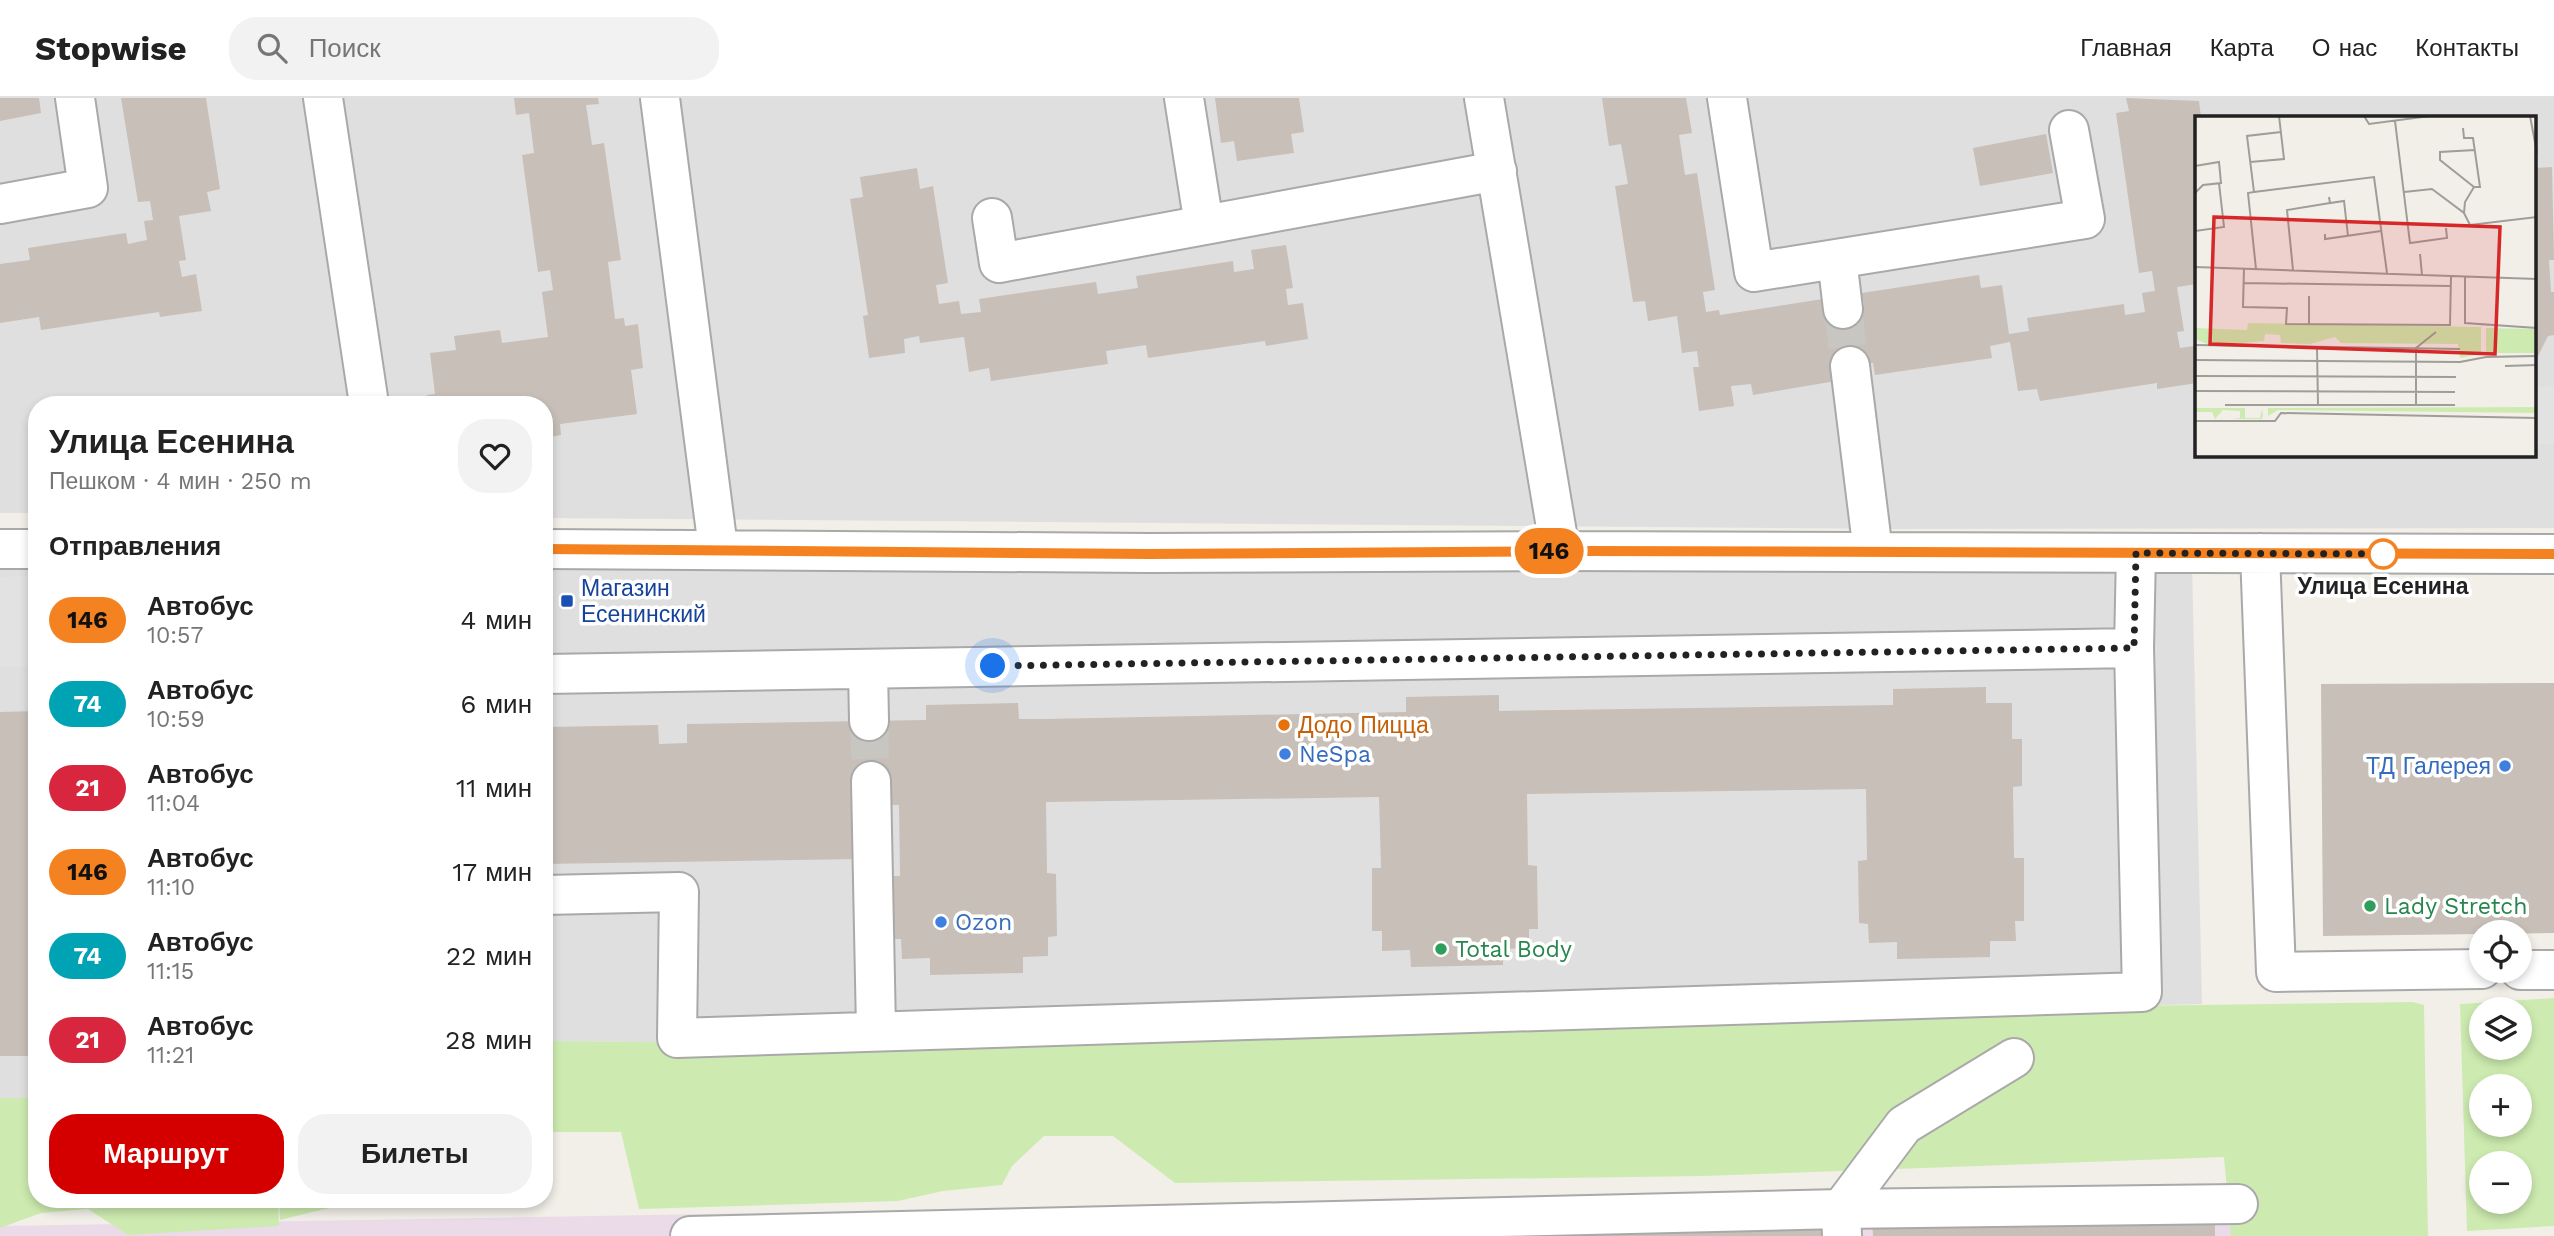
<!DOCTYPE html>
<html lang="ru">
<head>
<meta charset="utf-8">
<style>
	:root { --surface:#fff; --page:#f2f2f2; --text:#222; --muted:#767676; --line:#e0e0e0; --accent:#d40000 }
	body { margin:0; font-family:"Work Sans",sans-serif; background:var(--page); color:var(--text); height:100vh; display:flex; flex-direction:column; font-size:26px; white-space:nowrap }
	* { box-sizing:border-box; margin:0 }
	p { font-size:23px; color:var(--muted) }
	.icon { flex:none; width:38px; height:38px; fill:none; stroke:currentColor; stroke-width:2; stroke-linecap:round; stroke-linejoin:round }
	.map { position:relative; flex:1; overflow:hidden }
	.sheet { position:absolute; left:28px; top:298px; width:525px; height:812px; display:flex; flex-direction:column; background:var(--surface); border-radius:28px; box-shadow:0 4px 10px #0003 }
	.sheet>* { flex:none }
	.badge { padding:0 14px; border-radius:23px; font-size:24px; line-height:46px }
	.buttons { position:absolute; left:2469px; top:822px; display:grid; gap:14px }
	.buttons a { display:grid; place-items:center; width:63px; height:63px; border-radius:50%; background:var(--surface); box-shadow:0 4px 10px #0003; font-size:35px }
	.you { position:absolute; width:35px; height:35px; margin:-18px; border:5px solid #fff; border-radius:50%; background:#1a73e8; box-shadow:0 0 0 10px #1a73e833 }
	.map>.badge { position:absolute; translate:-50% -50%; box-shadow:0 0 0 4px #fff }
	h2 { padding:0 21px; font-size:26px; line-height:63px }
	.round { display:grid; place-items:center; flex:none; width:74px; height:74px; border-radius:28px; background:var(--page) }
	.overview { display:flex; align-items:center; justify-content:space-between; height:119px; padding:0 21px }
	h1 { font-size:33px; font-weight:800; line-height:52px }
	.button { display:flex; gap:14px; margin-top:auto; padding:14px 21px }
	.button a { flex:1; height:80px; border-radius:28px; background:var(--accent); color:#fff; font-size:28px; font-weight:800; line-height:80px; text-align:center }
	.button a+a { background:var(--page); color:var(--text) }
	ul { padding:0; list-style:none }
	li { display:flex; align-items:center; gap:21px; height:84px; padding:0 21px }
	li div { flex:1 }
	li b { display:block; font-size:26px }
	li em { font-style:normal }
	li .badge { min-width:77px; font-weight:700; text-align:center }
	header { display:flex; align-items:center; gap:42px; box-sizing:border-box; height:98px; padding:0 35px; background:var(--surface); border-bottom:2px solid var(--line) }
	header strong { font-size:33px }
	nav { display:flex; gap:38px; margin-inline-start:auto; font-size:24px }
	.search { width:490px; height:63px; background:var(--page); display:flex; align-items:center; gap:18px; box-sizing:border-box; padding:0 24px; border-radius:28px; color:var(--muted); font-size:26px }
	.map>svg:first-child { display:block }
</style>
</head>
<body>
<header>
<strong>Stopwise</strong>
<div class="search"><svg class="icon" aria-label="search" viewBox="0 0 24 24"><circle cx="10" cy="10" r="6"/><path d="M15 15l6 6"/></svg>Поиск</div>
<nav><a>Главная</a><a>Карта</a><a>О нас</a><a>Контакты</a></nav>
</header>
<div class="map">
<svg width="2554" height="1138" viewBox="0 0 2554 1138">
	<rect width="100%" height="100%" fill="#f2efe9"/>
	<path fill="#e0dfdf" fill-rule="evenodd" d="M0,0H2554V430L1895,431L544,420V306H37V415H0ZM2197,19H2535V357H2197Z
		M0,466H37V1000H0Z
		M544,466L2192,467L2202,906L849,946L544,943Z"/>
	<path fill="#ebdbe8" d="M2247,1090L2249,1138H0V1128Z"/>
	<path fill="#cdebb0" fill-rule="evenodd" d="M2554,900V1128L2467,1133L2460,906ZM2482,912H2520V950H2482ZM2482,989H2520V1027H2482ZM2482,1066H2520V1104H2482Z
		M2413,904L2424,907L2428,1138H2231L2224,1059L1704,1078L1175,1085L1113,1038H1044L1012,1068L1002,1087L943,1093L898,1103L639,1111L621,1034H544V943L849,946L2052,909Z
		M0,1000H37V1101H278L279,1128L128,1137L88,1111L41,1115L0,1130Z
		M279,1101H385L341,1107L280,1122Z"/>
	<path fill="#e2e2e2" d="M2554,288V346H2535V289Z
		M37,478V568L0,569V479Z"/>
	<path fill="#c7bfb8" d="M0,0H39L41,15L0,23Z
		M121,0H206L220,91L207,94L211,113L179,118L186,162L179,163L182,179L196,176L202,213L160,219L159,214L41,232L39,219L0,225V166L30,162L28,150L126,135L128,146L147,142L144,123L153,122L150,103L138,104Z
		M514,0H598L599,6L586,7L592,47L604,45L621,162L608,164L615,221L624,220L625,228L638,226L643,270L631,272L637,316L560,326L561,337L544,340V306H428L427,297L435,296L430,255L456,252L454,238L500,232L502,245L548,239L542,194L553,192L550,172L538,174L522,57L534,55L529,15L516,17Z
		M1215,0H1299L1304,34L1291,36L1294,55L1237,63L1234,43L1221,45Z
		M1602,0H1686L1692,35L1679,37L1685,77L1697,75L1715,192L1703,194L1706,214L1719,212L1720,217L1823,201L1843,211L1864,208L1862,195L1979,177L1981,190L2002,187L2009,236L2029,233L2027,220L2124,206L2125,217L2145,214L2142,195L2155,193L2152,173L2139,175L2116,15L2129,13L2126,0L2199,3L2201,19H2197V186L2177,189L2184,233L2177,234L2180,250L2194,248L2197,285L2157,291V285L2040,303L2037,291L2018,293L2010,244L1990,248L1992,260L1875,277L1873,265L1850,268L1836,283L1753,297L1751,286L1731,288L1734,308L1699,313L1693,269H1699L1697,253L1682,255L1677,218L1648,223L1645,203L1633,204L1615,88L1628,86L1621,46L1609,48Z
		M2046,36L2053,75L1980,88L1973,50Z
		M2552,69L2554,162H2549L2551,194H2554V237L2548,238L2535,264V70Z
		M917,70L920,91L933,88L948,185L936,187L939,206L959,203L961,216L981,214L979,201L1096,184L1098,196L1138,190L1136,178L1233,163L1234,174L1254,171L1251,152L1286,147L1293,190L1286,191L1288,207L1303,205L1308,241L1266,248L1265,243L1148,260L1146,247L1106,253L1108,266L991,283L989,270L969,274L964,239L920,245L919,238L904,241L905,255L869,260L863,218L868,217L850,101L863,99L860,79Z
		M2554,585V835L2323,838L2321,586Z
		M1986,589V605H2012V641H2022V688L2013,689L2014,760H2024V823H2015L2016,843H1990V859L1897,861V844L1869,845L1868,826L1859,825L1858,763L1867,762L1866,691L1527,696L1528,767L1537,768L1538,831H1529V850L1503,851V867L1411,869L1410,852L1382,853V833H1372V770H1381L1379,699L1046,704L1047,775L1056,776L1057,838L1048,839V858L1023,859V875L930,877V860L902,861L901,841H892L891,778H900L899,707H890L860,761L544,766V648H548V629L658,627L659,646L687,645V626L926,622V607L1018,605L1019,621H1045L1406,614V599L1499,597V613L1893,607V591Z
		M37,613V958H0V614Z
		M2215,1114V1138H1873L1872,1122Z
		M1829,1124V1138H1417Z"/>
	<g fill="none" stroke-linecap="round" stroke-linejoin="round">
		<path stroke="#c8c6c1" stroke-width="38" stroke-dasharray="38 19" stroke-linecap="butt" d="M1843,211L1850,268
			M869,623L871,683"/>
		<g stroke="#a9a9a9" stroke-width="42">
			<path id="minor" d="M323,0L369,306
				M660,0L718,450
				M1184,0L1204,127
				M1484,0L1560,453
				M1727,0L1754,174L2085,121L2069,32
				M0,106L88,90L75,0
				M992,120L999,165L1497,73
				M1837,161L1843,211
				M1850,268L1873,454
				M0,451H37
				M544,451L1149,455L1560,453L2554,456
				M2260,455L2276,874L2482,871
				M868,571L869,623
				M544,576L2134,550
				M871,683L876,931
				M544,797L679,794L677,940L2142,894L2134,550L2136,455
				M2520,872H2554
				M690,1138L1841,1111L2238,1106
				M1842,1138L1841,1111L1904,1027L2014,960"/>
		</g>
		<use href="#minor" stroke="#fff" stroke-width="38"/>
	</g>
	<g fill="none" stroke-linecap="round" stroke-linejoin="round">
		<g stroke="#fff" stroke-width="16">
			<path id="line" d="M544,451L1149,456L1586,453L2554,456"/>
		</g>
		<use href="#line" stroke="#f58220" stroke-width="10"/>
		<path stroke="#222" stroke-width="7" stroke-dasharray="0 12.6" d="M993,568L2134,550L2136,455L2394,456H2383"/>
	</g>
	<circle fill="#fff" stroke="#f58220" stroke-width="3.5" cx="2383" cy="456" r="14"/>
	<rect fill="#1a4fb4" stroke="#fff" stroke-width="2.5" x="560" y="496" width="14" height="14" rx="3.5"/>
	<circle fill="#e8710a" stroke="#fff" stroke-width="2.5" cx="1284" cy="627" r="7"/>
	<g fill="#3f7fe0" stroke="#fff" stroke-width="2.5">
		<circle cx="1285" cy="656" r="7"/>
		<circle cx="2505" cy="668" r="7"/>
		<circle cx="941" cy="824" r="7"/>
	</g>
	<g fill="#2e9e5b" stroke="#fff" stroke-width="2.5">
		<circle cx="2370" cy="808" r="7"/>
		<circle cx="1441" cy="851" r="7"/>
	</g>
	<g text-anchor="middle" dominant-baseline="central" stroke-width="7" stroke-linejoin="round" paint-order="stroke">
		<g font-size="23" font-weight="bold" fill="#222" stroke="#fff">
			<text x="2383" y="488">Улица Есенина</text>
		</g>
		<g font-size="23" fill="#164399" stroke="#fff" text-anchor="start">
			<text x="581" y="490">Магазин<tspan x="581" dy="26">Есенинский</tspan></text>
		</g>
		<g font-size="23" fill="#c56008" stroke="#fff" text-anchor="start">
			<text x="1298" y="627">Додо Пицца</text>
		</g>
		<g font-size="23" fill="#366cbe" stroke="#fff" text-anchor="start">
			<text x="1299" y="656">NeSpa</text>
			<text x="2491" y="668" text-anchor="end">ТД Галерея</text>
			<text x="955" y="824">Ozon</text>
		</g>
		<g font-size="23" fill="#27864d" stroke="#fff" text-anchor="start">
			<text x="2384" y="808">Lady Stretch</text>
			<text x="1455" y="851">Total Body</text>
		</g>
	</g>
	<g transform="translate(2195 18)">
		<rect width="341" height="341" fill="#f2efe9"/>
		<path d="M53,207L286,211V238L265,242L263,228L146,227L140,221L115,228L86,227L85,219L70,218L69,225L47,227L12,228L0,223V212L52,214ZM291,212L341,213V237H291ZM342,291L341,297L83,294L73,300V292ZM0,292H50V302H65L67,293L68,300L67,303H37L45,302V295L28,294L20,303L17,296H2L0,303Z" fill="#cdebb0"/>
		<path fill="none" stroke="#9f9d99" stroke-width="2" d="M169,0L174,8L235,0M335,0L342,37M200,5L215,127L252,122L251,112M268,12L269,22H278L285,71H279L270,86L269,97M55,46L89,43L84,0M0,50L24,46L26,67L8,69L0,77M279,71L245,44V36L280,34M59,76L179,61L192,157M209,76L237,73L269,97L275,109L342,101M134,81L135,87L149,85L153,120M0,115L29,111L24,67M130,118V123L186,115M225,138L227,159M0,151L342,163M49,152L48,191L92,192L91,208L255,209L256,160M61,153L53,77L59,76L52,20L86,16M98,154L92,94L135,87M270,160V207L342,212M49,167L256,170M114,208V180M0,229L265,233M122,231L123,289M0,244L265,246L291,241L342,240M310,250L342,249M0,260L261,261M0,275L260,276M30,289H260M221,289V232L241,216M0,305H80L86,297L342,302"/>
		<path fill="#d62828" fill-opacity="0.15" stroke="#d62828" stroke-width="3.5" d="M19,101L305,111L300,238L15,228Z"/>
		<rect width="341" height="341" fill="none" stroke="#222" stroke-width="3.5"/>
	</g>
</svg>
<div class="buttons">
<a><svg class="icon" aria-label="locate" viewBox="0 0 24 24"><circle cx="12" cy="12" r="6"/><path d="M12 2v4M12 18v4M2 12h4M18 12h4"/></svg></a>
<a><svg class="icon" aria-label="layers" viewBox="0 0 24 24"><path d="M12 4l9 5-9 5-9-5zM3 14l9 5 9-5"/></svg></a>
<a>+</a>
<a>−</a>
</div>
<div class="you" style="left:993px;top:568px"></div>
<b class="badge" style="left:1549px;top:453px;background:#f58220;color:#111">146</b>
<section class="sheet">
<div class="overview"><div><h1>Улица Есенина</h1><p>Пешком · 4 мин · 250 m</p></div><a class="round"><svg class="icon" aria-label="heart" viewBox="0 0 24 24"><path d="M12 20l-8-8c-3-5 5-10 8-4 3-6 11-1 8 4z"/></svg></a></div>
<h2>Отправления</h2>
<ul>
<li><span class="badge" style="background:#f58220;color:#111">146</span><div><b>Автобус</b><p>10:57</p></div><em>4 мин</em></li>
<li><span class="badge" style="background:#00a3b4;color:#fff">74</span><div><b>Автобус</b><p>10:59</p></div><em>6 мин</em></li>
<li><span class="badge" style="background:#d7263d;color:#fff">21</span><div><b>Автобус</b><p>11:04</p></div><em>11 мин</em></li>
<li><span class="badge" style="background:#f58220;color:#111">146</span><div><b>Автобус</b><p>11:10</p></div><em>17 мин</em></li>
<li><span class="badge" style="background:#00a3b4;color:#fff">74</span><div><b>Автобус</b><p>11:15</p></div><em>22 мин</em></li>
<li><span class="badge" style="background:#d7263d;color:#fff">21</span><div><b>Автобус</b><p>11:21</p></div><em>28 мин</em></li>
</ul>
<div class="button"><a>Маршрут</a><a>Билеты</a></div>
</section>
</div>
</body>
</html>
